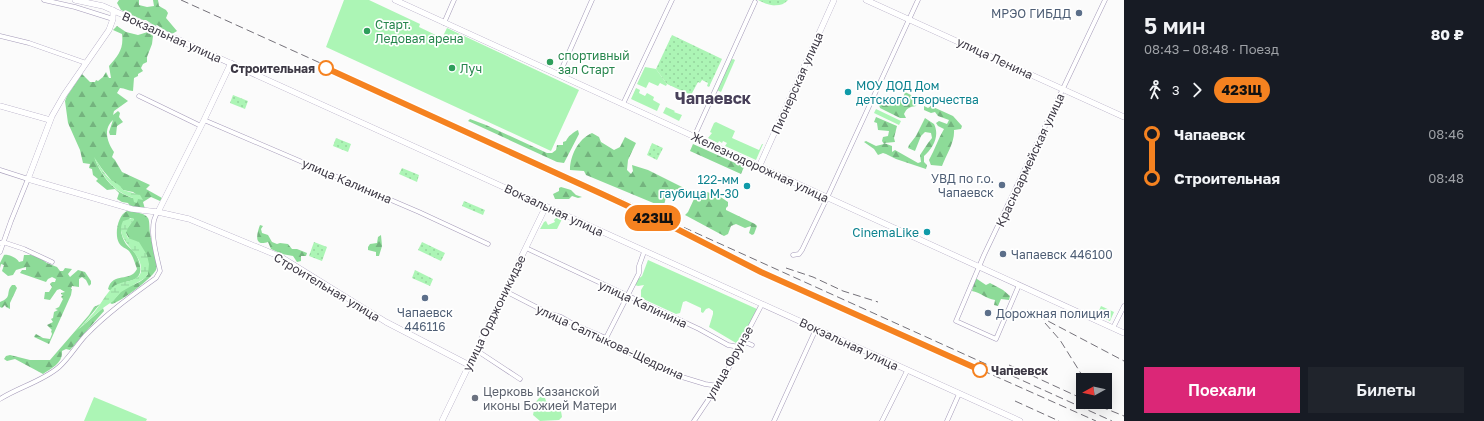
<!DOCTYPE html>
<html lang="ru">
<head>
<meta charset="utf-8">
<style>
	:root { --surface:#171b24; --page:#20242c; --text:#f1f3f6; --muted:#9ea1a6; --accent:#db2777 }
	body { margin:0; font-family:"Golos Text",sans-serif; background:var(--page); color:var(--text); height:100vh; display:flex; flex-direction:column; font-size:15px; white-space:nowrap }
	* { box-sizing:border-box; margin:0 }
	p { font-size:13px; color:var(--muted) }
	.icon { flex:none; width:22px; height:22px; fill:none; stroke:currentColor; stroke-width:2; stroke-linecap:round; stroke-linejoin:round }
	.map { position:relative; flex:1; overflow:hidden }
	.drawer { display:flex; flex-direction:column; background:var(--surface); width:360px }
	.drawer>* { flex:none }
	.badge { padding:0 8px; border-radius:13px; font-size:14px; line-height:26px }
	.needle { width:26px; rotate:262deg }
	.fabs { position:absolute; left:1076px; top:373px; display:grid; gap:8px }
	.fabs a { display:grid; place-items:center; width:36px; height:36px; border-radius:0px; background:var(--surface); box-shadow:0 4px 16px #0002; font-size:20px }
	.map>.badge { position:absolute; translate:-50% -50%; box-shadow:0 0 0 2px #fff }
	.legs { display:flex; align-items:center; gap:6px; height:44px; padding:0 20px; font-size:13px }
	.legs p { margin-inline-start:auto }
	.overview { display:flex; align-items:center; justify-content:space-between; height:68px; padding:0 20px }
	h1 { font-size:22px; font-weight:600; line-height:30px }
	.primary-button { display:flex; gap:8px; margin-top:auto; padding:8px 20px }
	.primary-button a { flex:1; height:46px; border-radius:0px; background:var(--accent); color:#fff; font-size:16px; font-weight:600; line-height:46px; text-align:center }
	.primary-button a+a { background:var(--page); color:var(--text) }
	ul { padding:0 20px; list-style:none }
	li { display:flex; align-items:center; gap:14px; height:44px; font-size:15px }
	li i { display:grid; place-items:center; width:6px; height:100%; margin:0 5px; background:currentColor }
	li i::after { content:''; width:10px; height:10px; margin:-5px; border:3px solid; border-radius:50%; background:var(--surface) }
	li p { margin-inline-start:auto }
	li:first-child i { background:linear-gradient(#0000 50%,currentColor 0) }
	li:last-child i { background:linear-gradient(currentColor 50%,#0000 0) }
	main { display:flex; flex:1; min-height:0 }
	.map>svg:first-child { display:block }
</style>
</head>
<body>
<main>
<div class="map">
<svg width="1124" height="421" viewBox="0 0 1124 421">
	<defs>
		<pattern id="forest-firs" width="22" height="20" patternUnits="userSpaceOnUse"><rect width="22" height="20" fill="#8ddb98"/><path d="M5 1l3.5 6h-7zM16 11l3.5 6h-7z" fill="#74b37e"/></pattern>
		<pattern id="wetland-marsh" width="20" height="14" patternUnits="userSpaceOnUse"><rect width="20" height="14" fill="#acf5b5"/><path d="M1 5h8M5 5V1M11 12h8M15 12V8" fill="none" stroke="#95d39d"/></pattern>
		<pattern id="park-dots" width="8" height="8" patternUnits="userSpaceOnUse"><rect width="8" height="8" fill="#acf5b5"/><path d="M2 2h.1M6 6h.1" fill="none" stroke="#95d39d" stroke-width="1.8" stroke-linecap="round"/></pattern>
	</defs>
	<rect width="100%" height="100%" fill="#fbfbfb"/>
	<path fill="#acf5b5" d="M344,0H369L420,24L419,27L442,38L447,28L579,90L551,151L326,47Z
		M733,59L735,60L721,92L717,90L731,60Z
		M645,67L656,69L667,84L666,86L660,83L658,86L649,82L646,88L637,84Z
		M636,88L640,90L639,93L645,96L647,93L654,97L653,100L660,104L657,111L631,99Z
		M666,107L675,111L674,112L682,115L679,121L663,113Z
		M876,109L901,121L899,125L874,113Z
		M716,122L735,131L732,138L759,150L762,144H763L756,160L725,146L727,143L723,141L722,143L719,141L718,143L708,138L712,133L710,132L714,123Z
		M557,217L562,219L557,229H540L544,222L546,221L548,225L555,222L554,220Z
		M648,260L757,309L745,333L736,343L709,327L713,314V311L709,308L706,309L703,313L701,312V308L686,301L683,302L680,313L676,314L641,298V290L644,285L638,286L635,285L637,280L642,276Z
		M1101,306L1114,312L1110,321L1097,315Z
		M94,397L147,419L146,421H84Z
		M540,397L545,398L546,401C556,404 561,405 562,417L559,420L540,421L533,415L534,410L533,405Z"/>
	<path fill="url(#forest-firs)" fill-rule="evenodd" d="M119,0H139V5L147,7L154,6L153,0H158L159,6L166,10L168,13L166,18L177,31L172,34L169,33L157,25L155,26L146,20H143L121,10L117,3Z
		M117,26L126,32L138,35L151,31L153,36L152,44L147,57V62L143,64L141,68L143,71L138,74V76L134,78L133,91C128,91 125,88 120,88L117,93L128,101L114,111L113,115L118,111L120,113L119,117L123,122L117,126L116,135H110L109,132L113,120C103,129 107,142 114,152L112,157L115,160L122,172L150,185L146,189L162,198L160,201L151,197L143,202L145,209H132L128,203L122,202L117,199L119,193L115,189L107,190L96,181L98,179L93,175L92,169L89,168L90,164L83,163L80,150L68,123L65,101L67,96L82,74L90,82H95L96,80L98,81L103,77L106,72L109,78H111L109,66C118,56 124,49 122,34L113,30ZM95,159L102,169L111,180L123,190L133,192L137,195L133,198C115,193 101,176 95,159Z
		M905,92L911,95L917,101L916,106C909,107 907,108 904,114L906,118H900L880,108L879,105H885L891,96L903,98Z
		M931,106L953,116L962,126L961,129L954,130C955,142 946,155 942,166L931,165L929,160C935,149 938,139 944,129L938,126L936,123L939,121L947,124L949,120L938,116L935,112L931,113L924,110V106L928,108Z
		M876,117L897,126L894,138L895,142L884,143L892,146V152L895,150L918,163L921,162L920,155L928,143L932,138L931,133L925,132L921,136L915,151L908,148L909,145L916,136L925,118L934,124C940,136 933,148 924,156V162L927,165L926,169L896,159L886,154L883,153L878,155L874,149L864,142L866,141L876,146L884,144L882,141L883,137L888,136L889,131L878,130L877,123L874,122Z
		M470,119L486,125L547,153H552L556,150L557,145H563V142L566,141C568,136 574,132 578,130L579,134L564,163L557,162L468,121Z
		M592,133L599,137L601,142L614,150L620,147L625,137L636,143L628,160L627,170L631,174L633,171L632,165L648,170L686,189L689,194L670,189L668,198H666L663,207L586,175L584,171L570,170C570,156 578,139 592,133Z
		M693,144L744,167L741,174L690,151Z
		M561,187L571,190L576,195L582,197L578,198L572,196L569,199H555L553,194L559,191V188Z
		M707,192L719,196L728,202V206L726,208V210L755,224L757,226L754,234L752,235L749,233L751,226L745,228L736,224L731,226L728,234L724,236L685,215L688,212L694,199Z
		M127,211C133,212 144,212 148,218C150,222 149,228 150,233C151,242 159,262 156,270C151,279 122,301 112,304L110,303C116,299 118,293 124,289C133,284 142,283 148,274L126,233V230L134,219L130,218L121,232C122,235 123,240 126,244C128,247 132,249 135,253C140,261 145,275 133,280C124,283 116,283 111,291L108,289C113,271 130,283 137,269C135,263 133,256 129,251C126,248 121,247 119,243C114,234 118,215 127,211Z
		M260,225L263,226L261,229L262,233L268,235L272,242L277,244L280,243L288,244L292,249H297L307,253L306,256H301V261L297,262L293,256L282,254L271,249L268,242C253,247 257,233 260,225Z
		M381,235L382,246L379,256H376V252L368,250V247L370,244L377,243L378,237Z
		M4,255C8,254 17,258 19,262L23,261L24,255H31L40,258L47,263L57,267L60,271H63L65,268L72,269L68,274L70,277L78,270L85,272L91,281V284L89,286L86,280L82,277L79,279V287L72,286L71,289H72L71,295L49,344L34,337L35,335L36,334L43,338L50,339L52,334L51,331L52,330L47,325L53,322L51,319L53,318L54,312L58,310L55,309L59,307L63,299L61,297L63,295L61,294V293L65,292L60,289L57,290L50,300L44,299L45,292H49L52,287L50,284L52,282H55L56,279L52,277L48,279L46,282L20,273L22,270H26V267L16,270L13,275L8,276L2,271L4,265L1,264L0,268V263Z
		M975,279H977L986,285L990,283L1003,290L1010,296L1009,300L1001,299L998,306L994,305L995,300C986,299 980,292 972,291Z
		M12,285H15L17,288L10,303V309L6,307L5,305L2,308L0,307V302C13,297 5,293 12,285Z
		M100,304L79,329L103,308L104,311L70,350L66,349L62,351C63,363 52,368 43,374L15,359L7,361L4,359L6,356L10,355L30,360H50L89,315L94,307Z"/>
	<path fill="url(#wetland-marsh)" d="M94,157C100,165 103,173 110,179C115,183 120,184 123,190L140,195L143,200L138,199L137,203L134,202L133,198C114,192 101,175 94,157Z
		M133,218L134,220L129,226L126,233L128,238L139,242L147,255L149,264L148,274L145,278L140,281L121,292L113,301L103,308L75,332C80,327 85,322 90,317C99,308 104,296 113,287C120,280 140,283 141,271C143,251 113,242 123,221Z"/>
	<path fill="url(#park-dots)" d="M758,0H788C780,9 768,5 758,0Z
		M672,35L722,59L709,87L707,86L708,83L702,80L700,83L698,82L691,95L667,84L656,69Z
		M233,95L248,101L245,109L230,103Z
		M336,138L351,144L348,152L333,146Z
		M652,143L663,148L657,160L647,155Z
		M402,168L419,175L417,182L399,174Z
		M464,201L485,210L483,215L462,206Z
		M314,242L327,247L322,261L309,256Z
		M422,242L445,253L441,261L418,250Z
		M415,270L433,279L430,286L412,278Z"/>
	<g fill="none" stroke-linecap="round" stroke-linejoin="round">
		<g stroke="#a49ab8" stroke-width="5">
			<path id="street" d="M44,0L75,7L113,19
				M444,23L454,0
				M0,36L29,43L86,63
				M559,75L592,0
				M139,96L201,126
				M623,104L672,0
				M204,120L419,212L488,244
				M694,137L755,2
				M0,170L28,179L11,221L0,252
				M0,243L3,242L24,249L52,262
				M526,248L699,329L728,345L739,347
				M793,255L799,254L802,250L826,200L918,0
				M1019,285L996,339L956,321L984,255L1105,0
				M505,291L548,313L561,317L573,324L606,338L610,342L622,350L648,360L682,377L705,384L718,386
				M1113,328L1124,306
				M606,338L639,273V266L644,252
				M742,341L752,345
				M476,350L520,379
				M0,399C19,387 43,381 59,367C69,358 76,346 85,336C106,314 131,296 156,278L160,271C157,256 147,225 158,212
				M694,421L725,375L762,304
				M774,421L816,329
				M882,421L907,371
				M947,421L959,394"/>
		</g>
		<g stroke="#a49ab8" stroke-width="6">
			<path id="secondary" d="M75,0L103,6L146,25L1020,421
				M395,0L1124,333
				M866,0L1124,117
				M113,10V19L109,30L64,95L52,116L28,179L132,209L158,212L189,219L281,257L386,322L469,365
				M0,106L50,120
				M759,167L834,0
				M158,212L204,120L231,63
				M442,421L546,206"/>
		</g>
		<use href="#street" stroke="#fff" stroke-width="4"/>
		<use href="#secondary" stroke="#fff" stroke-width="5.5"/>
		<path stroke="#75727a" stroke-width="1" stroke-dasharray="8 4" stroke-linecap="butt" d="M181,0L1112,421
			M620,205L650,219
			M688,235L761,272L1096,421
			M786,268L813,277L843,291L878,302
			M1027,310L1124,361
			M1045,323L1060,340L1085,380
			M1009,365L1083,399
			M1015,401L1059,421
			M1089,402L1124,416"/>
	</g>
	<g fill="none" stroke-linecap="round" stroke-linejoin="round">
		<g stroke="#fff" stroke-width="9">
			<path id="line-1" d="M326,68L602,194L675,228L761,272L980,370"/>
		</g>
		<use href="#line-1" stroke="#f58220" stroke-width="6"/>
	</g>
	<g fill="#5c6f8a" stroke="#fff" stroke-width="1.5">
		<circle cx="1079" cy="13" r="4"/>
		<circle cx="1002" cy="185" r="4"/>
		<circle cx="1003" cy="254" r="4"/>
		<circle cx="425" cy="298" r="4"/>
		<circle cx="988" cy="313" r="4"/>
	</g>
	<g fill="#2e9e5b" stroke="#fff" stroke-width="1.5">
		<circle cx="367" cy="31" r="4"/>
		<circle cx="550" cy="62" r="4"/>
		<circle cx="452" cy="68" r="4"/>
	</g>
	<g fill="#fff" stroke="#f58220" stroke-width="2">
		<circle cx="326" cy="68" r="7"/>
		<circle cx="980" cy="370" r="7"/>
	</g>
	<g fill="#0f9aa8" stroke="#fff" stroke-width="1.5">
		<circle cx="848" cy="92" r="4"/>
		<circle cx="747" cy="186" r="4"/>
		<circle cx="927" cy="232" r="4"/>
	</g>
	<circle fill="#6b7280" stroke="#fff" stroke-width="1.5" cx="475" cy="398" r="4"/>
	<g text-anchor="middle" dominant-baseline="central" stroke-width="3.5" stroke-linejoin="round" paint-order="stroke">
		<g font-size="12" fill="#4e5e75" stroke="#fff" text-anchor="end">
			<text x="1071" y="13">МРЭО ГИБДД</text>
			<text x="994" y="178">УВД по г.о.<tspan x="994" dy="14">Чапаевск</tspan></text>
			<text x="1011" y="254" text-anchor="start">Чапаевск 446100</text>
			<text x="425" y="312" text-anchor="middle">Чапаевск<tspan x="425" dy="14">446116</tspan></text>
			<text x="996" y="313" text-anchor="start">Дорожная полиция</text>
		</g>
		<g font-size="12" fill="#27864d" stroke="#fff" text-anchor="start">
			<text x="375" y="24">Старт.<tspan x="375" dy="14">Ледовая арена</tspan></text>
			<text x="558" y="55">спортивный<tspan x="558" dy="14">зал Старт</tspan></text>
			<text x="460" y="68">Луч</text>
		</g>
		<g font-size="12" fill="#3d3945" stroke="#fff">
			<text transform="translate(172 37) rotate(24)">Вокзальная улица</text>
			<text transform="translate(995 58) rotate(25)">улица Ленина</text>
			<text transform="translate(797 83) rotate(-66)">Пионерская улица</text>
			<text transform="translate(1030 160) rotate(-65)">Красноармейская улица</text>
			<text transform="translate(760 167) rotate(25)">Железнодорожная улица</text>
			<text transform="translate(347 181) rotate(23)">улица Калинина</text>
			<text transform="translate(554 210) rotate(25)">Вокзальная улица</text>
			<text transform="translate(327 287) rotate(31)">Строительная улица</text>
			<text transform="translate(643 304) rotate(25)">улица Калинина</text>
			<text transform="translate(494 313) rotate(-64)">улица Орджоникидзе</text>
			<text transform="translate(610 342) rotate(25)">улица Салтыкова-Щедрина</text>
			<text transform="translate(849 344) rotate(25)">Вокзальная улица</text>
			<text transform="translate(729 363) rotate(-60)">улица Фрунзе</text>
		</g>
		<g font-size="12" font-weight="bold" fill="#3d3945" stroke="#fff" text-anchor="end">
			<text x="315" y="68">Строительная</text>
			<text x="991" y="370" text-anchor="start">Чапаевск</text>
		</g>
		<g font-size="12" fill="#0d838f" stroke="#fff" text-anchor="end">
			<text x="856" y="85" text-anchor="start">МОУ ДОД Дом<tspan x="856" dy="14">детского творчества</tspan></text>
			<text x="739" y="179">122-мм<tspan x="739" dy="14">гаубица М-30</tspan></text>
			<text x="919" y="232">CinemaLike</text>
		</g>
		<g font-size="12" fill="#5b616d" stroke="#fff" text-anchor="start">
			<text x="483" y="391">Церковь Казанской<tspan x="483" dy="14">иконы Божией Матери</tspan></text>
		</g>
		<g font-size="16" font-weight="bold" fill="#484059" stroke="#fff">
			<text x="713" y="98">Чапаевск</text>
		</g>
	</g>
</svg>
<div class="fabs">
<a><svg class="needle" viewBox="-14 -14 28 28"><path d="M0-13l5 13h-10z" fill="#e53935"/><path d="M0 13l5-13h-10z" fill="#9ea1a6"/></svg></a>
</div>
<b class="badge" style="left:653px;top:218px;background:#f58220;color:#111">423Щ</b>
</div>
<section class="drawer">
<div class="overview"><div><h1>5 мин</h1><p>08:43 – 08:48 · Поезд</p></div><b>80 ₽</b></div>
<div class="legs"><svg class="icon" aria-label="walk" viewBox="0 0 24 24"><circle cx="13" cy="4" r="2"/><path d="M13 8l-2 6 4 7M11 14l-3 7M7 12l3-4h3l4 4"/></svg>3<svg class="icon" aria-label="forward" viewBox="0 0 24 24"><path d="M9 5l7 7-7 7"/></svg><b class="badge" style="background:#f58220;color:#111">423Щ</b></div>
<ul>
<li><i style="color:#f58220"></i><b>Чапаевск</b><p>08:46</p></li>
<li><i style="color:#f58220"></i><b>Строительная</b><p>08:48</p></li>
</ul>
<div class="primary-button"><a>Поехали</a><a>Билеты</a></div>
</section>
</main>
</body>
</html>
